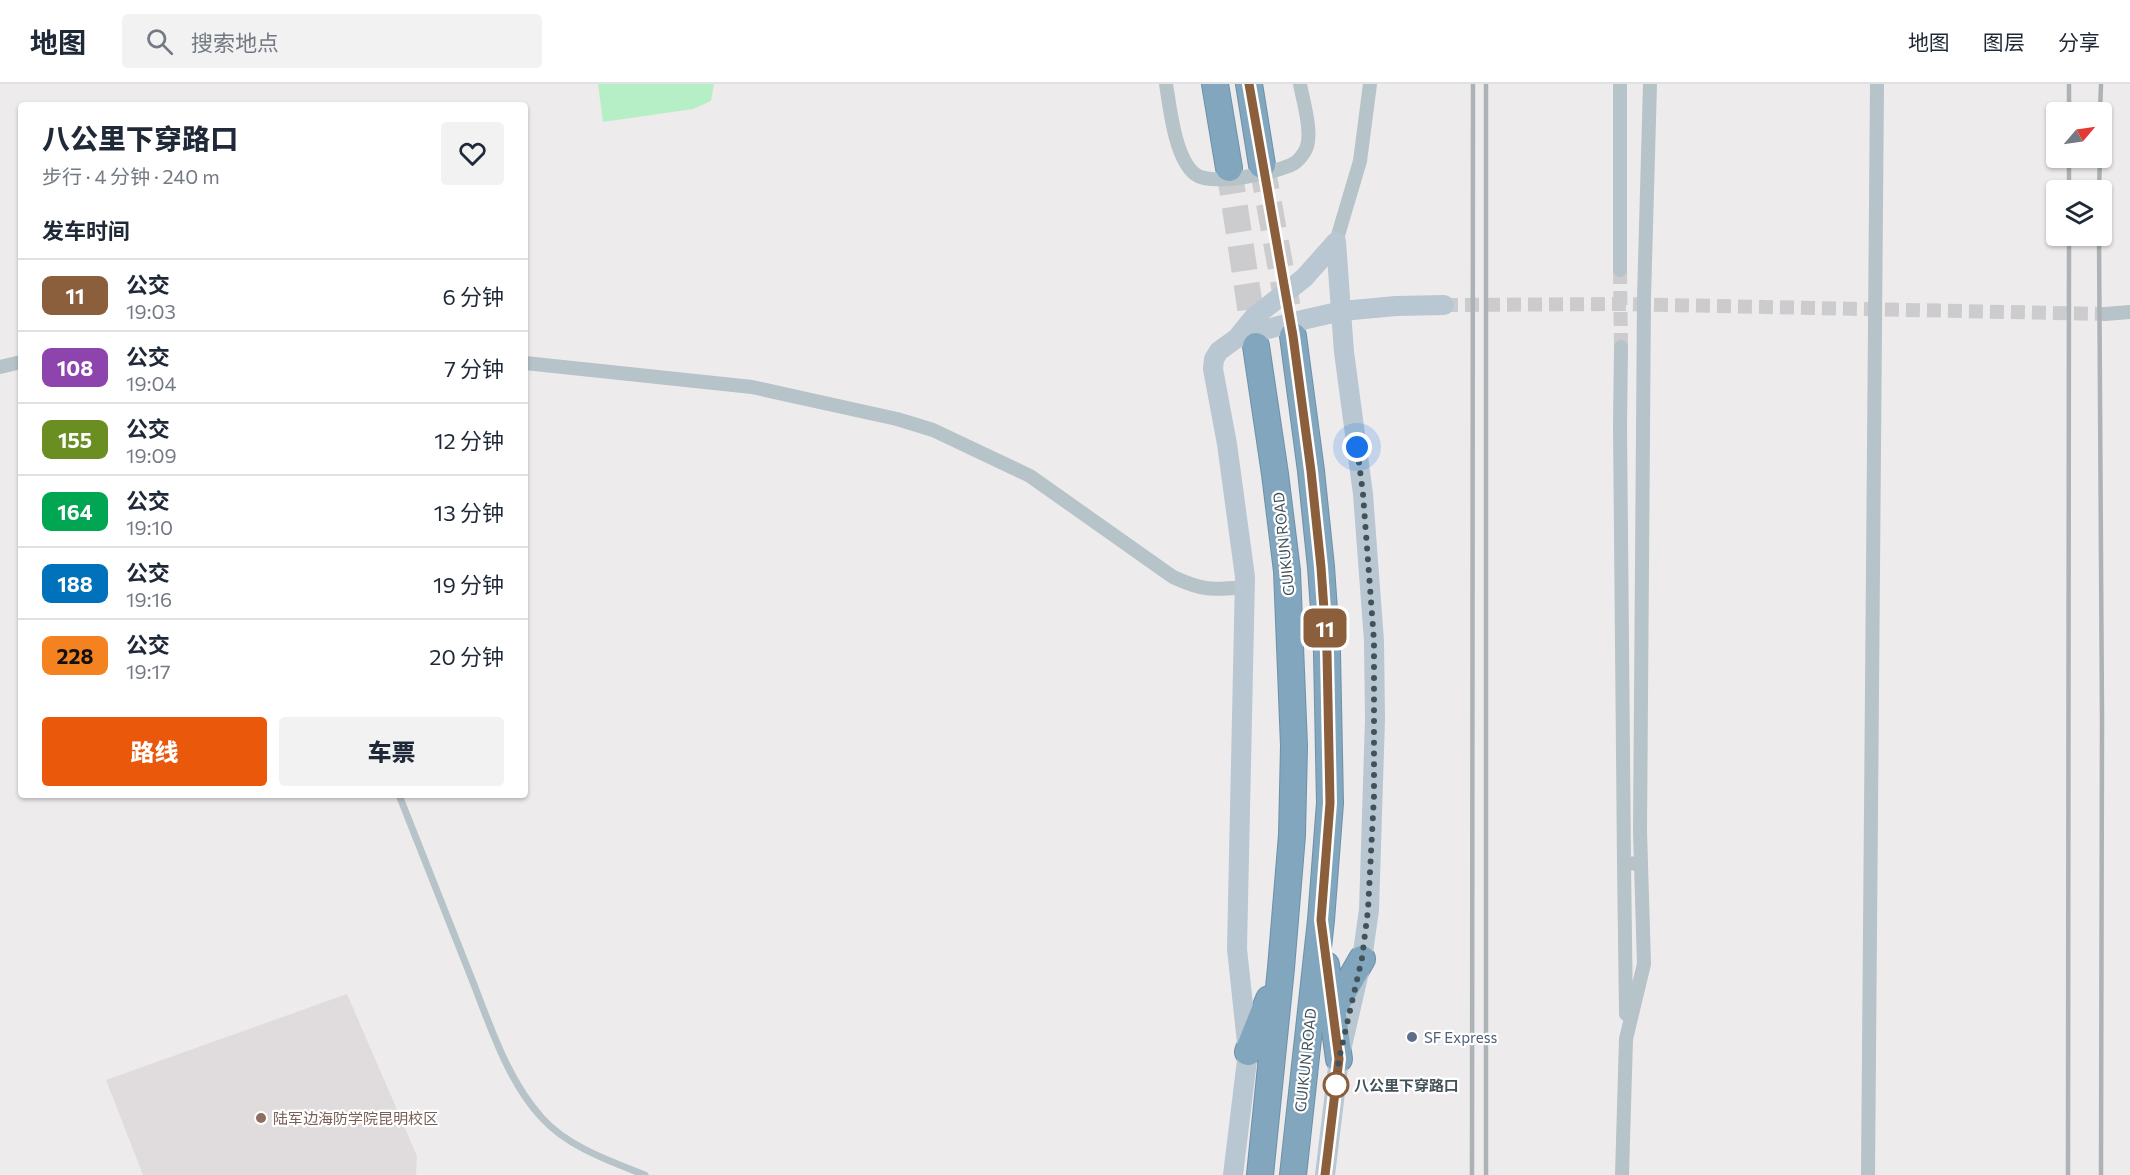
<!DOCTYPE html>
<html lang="zh">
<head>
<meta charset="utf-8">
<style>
	:root { --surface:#fff; --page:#f2f2f3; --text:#1f2937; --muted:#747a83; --line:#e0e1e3; --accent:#ea580c }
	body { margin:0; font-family:Commissioner,"Noto Sans SC",sans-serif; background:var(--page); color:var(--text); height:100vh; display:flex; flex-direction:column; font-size:22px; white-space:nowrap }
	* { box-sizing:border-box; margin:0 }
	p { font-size:20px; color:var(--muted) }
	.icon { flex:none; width:33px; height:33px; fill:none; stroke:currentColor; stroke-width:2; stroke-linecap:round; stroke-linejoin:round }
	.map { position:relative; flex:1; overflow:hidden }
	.drawer { position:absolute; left:18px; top:18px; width:510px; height:696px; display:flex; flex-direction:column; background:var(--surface); border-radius:6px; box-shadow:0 2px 4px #0004 }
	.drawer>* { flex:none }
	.badge { padding:0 12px; border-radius:9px; font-size:21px; line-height:39px }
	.needle { width:39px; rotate:61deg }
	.controls { position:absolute; left:2046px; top:18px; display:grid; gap:12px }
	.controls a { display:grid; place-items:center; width:66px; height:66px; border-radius:6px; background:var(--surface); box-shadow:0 2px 4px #0004; font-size:30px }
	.you { position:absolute; width:30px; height:30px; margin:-15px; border:4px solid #fff; border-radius:50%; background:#1a73e8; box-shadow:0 0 0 9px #1a73e833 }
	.map>.badge { position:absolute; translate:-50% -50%; box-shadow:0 0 0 3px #fff }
	h2 { padding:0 24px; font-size:22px; line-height:54px }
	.round { display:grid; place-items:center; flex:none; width:63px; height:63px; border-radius:6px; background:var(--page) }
	.head { display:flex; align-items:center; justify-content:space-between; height:102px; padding:0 24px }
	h1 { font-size:28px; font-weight:800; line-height:45px }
	.cta { display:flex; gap:12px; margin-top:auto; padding:12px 24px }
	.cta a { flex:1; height:69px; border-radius:6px; background:var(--accent); color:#fff; font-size:24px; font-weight:800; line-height:69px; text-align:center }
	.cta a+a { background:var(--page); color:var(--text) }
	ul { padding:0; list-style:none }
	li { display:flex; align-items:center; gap:18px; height:72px; padding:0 24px; border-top:2px solid var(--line) }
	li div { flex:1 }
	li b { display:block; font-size:22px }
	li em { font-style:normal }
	li .badge { min-width:66px; font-weight:700; text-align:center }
	header { display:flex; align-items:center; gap:36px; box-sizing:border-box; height:84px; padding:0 30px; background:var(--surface); border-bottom:2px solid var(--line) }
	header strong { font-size:28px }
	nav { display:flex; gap:33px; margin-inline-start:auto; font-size:21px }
	.search { width:420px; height:54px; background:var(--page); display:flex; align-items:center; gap:15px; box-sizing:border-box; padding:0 21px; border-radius:6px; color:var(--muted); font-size:22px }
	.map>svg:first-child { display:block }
</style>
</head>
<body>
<header>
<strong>地图</strong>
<div class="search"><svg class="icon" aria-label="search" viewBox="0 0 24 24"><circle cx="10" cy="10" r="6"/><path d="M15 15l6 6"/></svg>搜索地点</div>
<nav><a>地图</a><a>图层</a><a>分享</a></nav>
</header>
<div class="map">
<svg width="2130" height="1091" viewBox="0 0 2130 1091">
	<rect width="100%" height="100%" fill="#eeebec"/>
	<path fill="#e0dcde" d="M347,910L417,1072L416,1091H143L106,996Z"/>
	<path fill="#b6efc5" d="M598,0H714L711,17L693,25L603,38Z"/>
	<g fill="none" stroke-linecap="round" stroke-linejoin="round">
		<path stroke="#cccccf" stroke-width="14" stroke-dasharray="14 7" stroke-linecap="butt" d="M1620,186L1621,263
			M1444,221L1620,220L2105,230"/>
		<path stroke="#cccccf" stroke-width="26" stroke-dasharray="26 13" stroke-linecap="butt" d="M1262,81L1293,252
			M1229,84L1255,256"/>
		<g stroke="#6c91a9" stroke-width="28">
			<path id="highway" d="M1215,0L1229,84
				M1249,0L1262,81
				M1256,262L1275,390L1287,487L1294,662L1292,751L1281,884L1260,1091
				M1326,881L1339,975
				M1330,931L1362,875
				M1248,968L1269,915
				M1293,1091L1321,836L1330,719L1327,569L1321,483L1311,387L1293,252"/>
		</g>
		<path stroke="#b6c3c9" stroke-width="7" d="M399,711C423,772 447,832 471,893C490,941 507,996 542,1034C568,1063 610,1077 645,1091"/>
		<path stroke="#b6c3c9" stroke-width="14" d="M1166,0C1170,25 1175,74 1195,90C1211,103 1275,89 1293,80C1297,78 1302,72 1305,67C1314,52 1303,17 1300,0
			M1620,0V186
			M1336,158L1360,77L1370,0
			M2105,230L2130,228
			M1621,263L1620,342L1624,779L1641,780
			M525,279L752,303L897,335L933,346L1030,392L1173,493C1204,507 1211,506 1245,503
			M0,283L21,278
			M1624,779L1626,930
			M1622,1091L1626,955L1644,880L1640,747L1644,214L1650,0
			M1868,1091L1877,0"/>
		<path stroke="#b8c7d1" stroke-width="20" d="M1237,254L1254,233L1304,194L1336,158
			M1233,1091L1248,968L1237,865L1245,493L1227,360L1213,285L1214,275L1219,267L1237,254L1289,239L1342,227L1396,222L1444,221
			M1325,1091L1339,975L1362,875L1369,826L1375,635L1374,557L1363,410L1344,268L1336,158"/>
		<use href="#highway" stroke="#81a6bd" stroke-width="26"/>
		<path stroke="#adb2b6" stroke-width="4.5" d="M2069,28V0
			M2100,28L2101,0
			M2069,106V74
			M2099,106L2100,74
			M2099,152L2102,634L2101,1091
			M1472,1091L1473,0
			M1486,1091V0
			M2068,1091L2069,152"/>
	</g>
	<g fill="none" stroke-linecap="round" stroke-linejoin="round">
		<g stroke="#fff" stroke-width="14">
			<path id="line" d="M1249,0L1293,252L1311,387L1321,483L1327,569L1330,719L1321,836L1339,975L1325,1091"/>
		</g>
		<use href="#line" stroke="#8b5e3c" stroke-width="9"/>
		<path stroke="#435259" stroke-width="6" stroke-dasharray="0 10.8" d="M1336,1001L1339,975L1362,874L1368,826L1374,712V557L1363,410L1357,363"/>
	</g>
	<circle fill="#5c6f8a" stroke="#fff" stroke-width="2" cx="1412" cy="953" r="6"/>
	<circle fill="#fff" stroke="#8b5e3c" stroke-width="3" cx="1336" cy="1001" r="12"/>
	<circle fill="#8d6e63" stroke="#fff" stroke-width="2" cx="261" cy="1034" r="6"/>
	<g text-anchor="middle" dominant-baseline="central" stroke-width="4.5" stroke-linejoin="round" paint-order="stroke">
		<g font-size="15" fill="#435259" stroke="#fff">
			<text transform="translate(1283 460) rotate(-96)">GUIKUN ROAD</text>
			<text transform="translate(1305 976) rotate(-84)">GUIKUN ROAD</text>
		</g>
		<g font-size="15" fill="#4e5e75" stroke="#fff" text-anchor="start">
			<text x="1424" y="953">SF Express</text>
		</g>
		<g font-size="15" font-weight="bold" fill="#435259" stroke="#fff" text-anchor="start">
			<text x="1354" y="1001">八公里下穿路口</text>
		</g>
		<g font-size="15" fill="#785e54" stroke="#fff" text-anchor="start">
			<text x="273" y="1034">陆军边海防学院昆明校区</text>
		</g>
	</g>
</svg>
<div class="controls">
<a><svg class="needle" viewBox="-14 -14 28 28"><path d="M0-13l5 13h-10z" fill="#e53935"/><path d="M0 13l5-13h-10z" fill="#747a83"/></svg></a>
<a><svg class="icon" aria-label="layers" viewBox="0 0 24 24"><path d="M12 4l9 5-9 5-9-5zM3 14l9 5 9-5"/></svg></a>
</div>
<div class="you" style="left:1357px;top:363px"></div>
<b class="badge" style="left:1325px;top:544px;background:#8b5e3c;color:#fff">11</b>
<section class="drawer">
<div class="head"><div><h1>八公里下穿路口</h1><p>步行 · 4 分钟 · 240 m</p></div><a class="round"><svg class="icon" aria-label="heart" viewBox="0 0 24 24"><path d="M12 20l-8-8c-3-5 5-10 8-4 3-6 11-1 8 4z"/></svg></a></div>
<h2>发车时间</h2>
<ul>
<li><span class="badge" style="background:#8b5e3c;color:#fff">11</span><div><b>公交</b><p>19:03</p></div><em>6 分钟</em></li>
<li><span class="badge" style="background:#8e44ad;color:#fff">108</span><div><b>公交</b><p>19:04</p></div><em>7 分钟</em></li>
<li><span class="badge" style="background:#6b8e23;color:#fff">155</span><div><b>公交</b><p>19:09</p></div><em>12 分钟</em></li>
<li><span class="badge" style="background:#00a651;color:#fff">164</span><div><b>公交</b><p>19:10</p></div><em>13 分钟</em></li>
<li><span class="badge" style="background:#0072bc;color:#fff">188</span><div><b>公交</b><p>19:16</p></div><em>19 分钟</em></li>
<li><span class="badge" style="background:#f58220;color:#111">228</span><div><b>公交</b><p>19:17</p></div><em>20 分钟</em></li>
</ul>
<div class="cta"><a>路线</a><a>车票</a></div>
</section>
</div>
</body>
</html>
